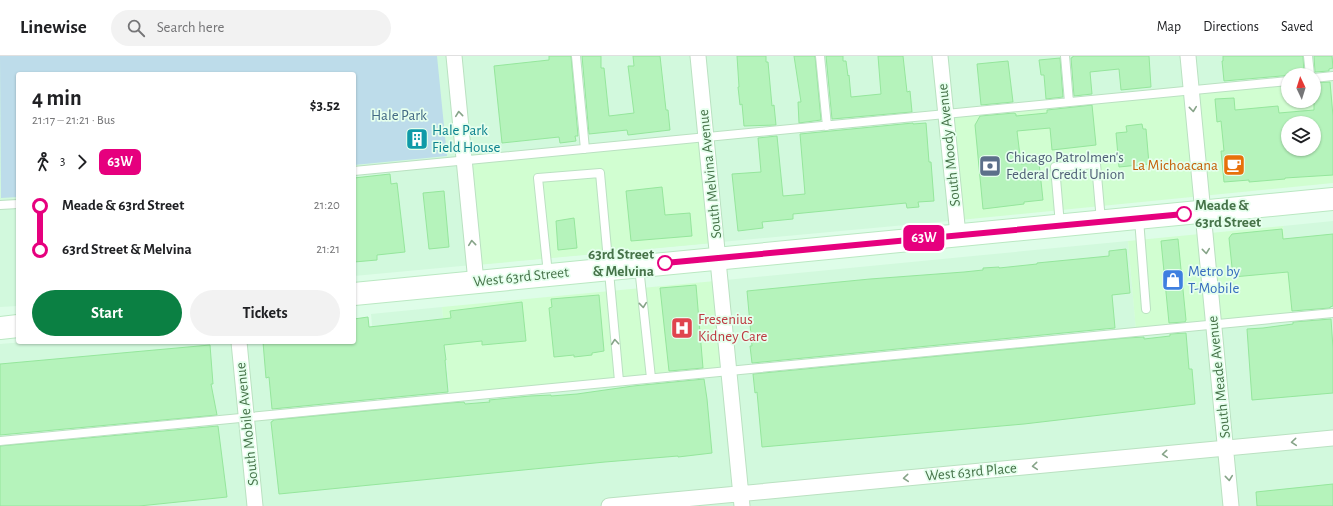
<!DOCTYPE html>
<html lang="en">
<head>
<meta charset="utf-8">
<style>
	:root { --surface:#fff; --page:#f2f2f2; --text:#202124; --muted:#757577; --line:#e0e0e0; --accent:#0b8043 }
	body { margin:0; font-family:"Alegreya Sans",sans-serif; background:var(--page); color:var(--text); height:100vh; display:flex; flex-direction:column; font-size:15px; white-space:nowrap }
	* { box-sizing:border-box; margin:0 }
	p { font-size:13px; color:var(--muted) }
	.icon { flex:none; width:22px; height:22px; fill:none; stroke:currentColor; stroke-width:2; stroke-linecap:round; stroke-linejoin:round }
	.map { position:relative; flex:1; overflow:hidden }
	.details { position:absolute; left:16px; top:16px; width:340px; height:272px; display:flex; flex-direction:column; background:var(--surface); border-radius:4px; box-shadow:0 1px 3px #0004 }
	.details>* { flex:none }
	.badge { padding:0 8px; border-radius:6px; font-size:14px; line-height:26px }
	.needle { width:26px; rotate:356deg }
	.tools { position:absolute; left:1281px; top:12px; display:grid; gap:8px }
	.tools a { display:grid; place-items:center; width:40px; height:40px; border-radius:50%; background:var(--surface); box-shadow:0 1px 3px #0004; font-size:20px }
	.map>.badge { position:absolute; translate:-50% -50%; box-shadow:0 0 0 2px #fff }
	.legs { display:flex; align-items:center; gap:6px; height:44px; padding:0 16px; font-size:13px }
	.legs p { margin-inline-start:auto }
	.head { display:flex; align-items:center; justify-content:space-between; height:68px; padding:0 16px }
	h1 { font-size:22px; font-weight:700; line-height:30px }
	.cta { display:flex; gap:8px; margin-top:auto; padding:8px 16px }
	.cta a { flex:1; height:46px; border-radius:24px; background:var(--accent); color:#fff; font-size:16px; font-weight:700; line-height:46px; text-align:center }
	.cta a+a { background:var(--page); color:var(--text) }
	ul { padding:0 16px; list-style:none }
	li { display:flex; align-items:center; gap:14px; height:44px; font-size:15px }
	li i { display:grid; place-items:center; width:6px; height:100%; margin:0 5px; background:currentColor }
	li i::after { content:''; width:10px; height:10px; margin:-5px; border:3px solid; border-radius:50%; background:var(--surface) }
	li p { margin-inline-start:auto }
	li:first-child i { background:linear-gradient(#0000 50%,currentColor 0) }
	li:last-child i { background:linear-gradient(currentColor 50%,#0000 0) }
	header { display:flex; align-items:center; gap:24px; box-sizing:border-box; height:56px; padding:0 20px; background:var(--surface); border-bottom:1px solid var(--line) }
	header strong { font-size:19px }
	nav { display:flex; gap:22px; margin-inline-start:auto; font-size:14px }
	.search { width:280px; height:36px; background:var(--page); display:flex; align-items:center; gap:10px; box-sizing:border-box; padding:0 14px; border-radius:22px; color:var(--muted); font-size:15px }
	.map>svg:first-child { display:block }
</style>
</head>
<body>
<header>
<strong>Linewise</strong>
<div class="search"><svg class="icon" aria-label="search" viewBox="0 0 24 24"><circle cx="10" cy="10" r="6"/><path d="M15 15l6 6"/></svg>Search here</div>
<nav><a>Map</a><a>Directions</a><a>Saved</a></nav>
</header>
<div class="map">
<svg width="1333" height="450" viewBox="0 0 1333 450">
	<rect width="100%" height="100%" fill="#defde8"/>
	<path fill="#d2f9dd" d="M0,0H1333V45L1331,24L1314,19H1288V28L960,164L354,220V18H18V250L0,251Z
		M1333,165V450H0V288L24,286H350L379,348L371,258L442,251L450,340L715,225L1128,185L1136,274L1293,260L1283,170Z"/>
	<path fill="#d1fed1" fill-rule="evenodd" d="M1331,24L1333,45V127L960,164L950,61L1288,28V45H1314V25ZM1288,67H1314V93H1288Z
		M703,84L713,187L477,209L467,107Z
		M1283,170L1293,260L1136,275L1128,185Z
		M715,225L725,316L450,341L442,251Z"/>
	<path fill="#bddcea" d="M0,0H437L447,100L354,109V18H18V141L1,142Z"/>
	<path fill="#b5f3bb" stroke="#95e69c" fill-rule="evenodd" d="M549,0H571L578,80H575L576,85L560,87L559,81L502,87L494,10L549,4Z
		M582,0H601V12H604L609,60L634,57L628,10H634L633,0H660L666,54H668L670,74L628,79L627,74L589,78Z
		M737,0H766V6H768L772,50L774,49L776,69L744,70L742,48L740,49L738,31H739Z
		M794,0H815L821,64L799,67L798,46H801Z
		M826,0H843V5H846L848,20L849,19L851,41L881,38L878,0H903L907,36L910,35L912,56L832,63Z
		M1073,0H1149L1151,31L1121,34L1119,13L1090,16L1092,38L1074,40L1071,2L1073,1Z
		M1223,0H1303L1304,18L1224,25L1222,5H1223Z
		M1314,0H1332L1333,12L1329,13V15L1315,16Z
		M1060,2L1063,41L1046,43L1044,19H1041L1039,4Z
		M1008,5L1013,46L981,49L977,8Z
		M1330,26L1333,60V119L1285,122V123L1249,126V124L1224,126L1221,95H1224L1221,65L1217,66L1215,43L1234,42L1235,54L1278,50L1279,57L1314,54V27ZM1288,67H1314V93H1288Z
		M1092,49L1096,89L1052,94L1050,72L1017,75L1021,108L1039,107L1043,144L1024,146V148L983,153L975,69L980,60L1014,57L1016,58V60L1047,57V54Z
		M913,67V68L926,67L929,106H931L934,145L918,146L919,151L907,152L906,147L793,158V163L762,166L763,172L738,175L732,118L761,116L758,82L777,80L783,140L805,138L800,78Z
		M1142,68L1143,73H1146L1149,108L1119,111L1116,77L1127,76L1126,70Z
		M390,118L391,128L397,127L405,196L377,199V204L354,206V122Z
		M662,131L665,159L690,157L692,180L631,185L626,135Z
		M444,135L449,191L429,193L423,137Z
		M574,162L577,192L558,194L556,165Z
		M1282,173L1283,183L1333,178V250L1330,251V252L1292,255L1288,216L1233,221L1229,182L1232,178Z
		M1178,183L1186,264L1185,266L1169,267L1161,185Z
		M1126,193L1130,237L1112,239L1115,272L752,307L750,290H752L747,235L870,223L964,216L983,214V212L999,211V212L1037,208V207L1109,200V195Z
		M696,229L703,312L669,315L660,232Z
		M599,239L604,295L592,297V299L574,301V299L554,301L549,252L552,251L551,243Z
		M522,246L526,285L482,289V285L444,289L446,304H445L448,336L272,353L269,321L266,322L263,286H354V263L368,261L369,271L397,268L451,262L450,255Z
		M1331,263L1333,292V337L1252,344L1247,273L1263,272L1293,268V266Z
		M1186,277L1189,313H1192L1195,348L1024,368L762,391L757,336L755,337L753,318L1126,282L1144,281V283L1170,280V278Z
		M210,289L213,328H211L217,359L0,379V308Z
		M704,323L707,343L712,397L678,401V400L605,406L279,438L271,366L273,365V364L449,347L464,346L465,348L490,346L489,344L530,340L551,339V340L577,338L633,330Z
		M218,370L227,441L139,450H0V390Z
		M1333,428V450H1257L1256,436Z"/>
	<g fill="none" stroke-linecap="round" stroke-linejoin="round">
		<g stroke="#bae1c1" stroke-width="10">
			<path id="service" d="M576,0L585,93
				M820,0L827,70
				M1065,0L1069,46
				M1308,0L1310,19
				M1314,22L1333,20
				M354,115L1288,25
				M0,149L18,148
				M1139,163L1146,253
				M1060,169L1055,111L1096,108L1101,165
				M639,211L651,322
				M548,218L538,122L600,117L619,325
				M0,385L1333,257"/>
		</g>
		<g stroke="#bae1c1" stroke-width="17">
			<path id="minor" d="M454,0L476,226
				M698,0L742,450
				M940,0L958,179
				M1188,0L1231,450
				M239,286L255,450
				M609,450L1333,382"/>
		</g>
		<g stroke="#bae8c2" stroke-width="24">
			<path id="secondary" d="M354,238L1333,143
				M0,272L18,270"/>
		</g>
		<use href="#service" stroke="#fff" stroke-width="8"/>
		<use href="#minor" stroke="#fff" stroke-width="15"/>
		<use href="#secondary" stroke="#fff" stroke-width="22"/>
	</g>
	<defs><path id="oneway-chevron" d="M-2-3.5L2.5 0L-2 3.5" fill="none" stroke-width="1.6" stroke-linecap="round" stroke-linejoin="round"/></defs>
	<g stroke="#87a489">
		<use href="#oneway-chevron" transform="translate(1193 53) rotate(84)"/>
		<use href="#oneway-chevron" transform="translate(459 58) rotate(-96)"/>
		<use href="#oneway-chevron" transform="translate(472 187) rotate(-96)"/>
		<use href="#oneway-chevron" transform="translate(1206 195) rotate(84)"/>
		<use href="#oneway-chevron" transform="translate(643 249) rotate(84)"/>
		<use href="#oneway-chevron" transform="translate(615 286) rotate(-95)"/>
		<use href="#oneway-chevron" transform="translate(1294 386) rotate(175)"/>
		<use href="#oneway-chevron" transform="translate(1165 398) rotate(175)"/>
		<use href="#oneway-chevron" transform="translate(1035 410) rotate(175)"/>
		<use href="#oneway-chevron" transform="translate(906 422) rotate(175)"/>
		<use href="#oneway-chevron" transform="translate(1229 422) rotate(84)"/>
	</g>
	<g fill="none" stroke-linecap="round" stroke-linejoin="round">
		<g stroke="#fff" stroke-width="9">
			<path id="line-1" d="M665,207L1184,158"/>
		</g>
		<use href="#line-1" stroke="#e6007e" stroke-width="6"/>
	</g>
	<defs>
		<g id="building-square" transform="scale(1.15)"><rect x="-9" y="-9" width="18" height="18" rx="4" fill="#0f9aa8" stroke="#e5ffed"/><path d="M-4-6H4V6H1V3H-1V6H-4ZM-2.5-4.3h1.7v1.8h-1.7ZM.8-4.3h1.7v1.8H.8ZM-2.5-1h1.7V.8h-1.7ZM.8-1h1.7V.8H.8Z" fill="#fff"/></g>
		<g id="cafe-square" transform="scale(1.15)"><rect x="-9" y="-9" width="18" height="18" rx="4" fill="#e8710a" stroke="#e5ffed"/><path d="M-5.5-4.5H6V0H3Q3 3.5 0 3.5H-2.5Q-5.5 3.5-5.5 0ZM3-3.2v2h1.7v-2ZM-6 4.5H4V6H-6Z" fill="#fff"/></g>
		<g id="bank-square" transform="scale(1.15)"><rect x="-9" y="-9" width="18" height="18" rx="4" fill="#5c6f8a" stroke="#e5ffed"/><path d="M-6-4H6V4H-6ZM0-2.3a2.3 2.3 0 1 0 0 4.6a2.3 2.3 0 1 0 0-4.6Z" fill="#fff"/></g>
		<g id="shop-square" transform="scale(1.15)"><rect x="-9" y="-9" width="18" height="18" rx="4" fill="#3f7fe0" stroke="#e5ffed"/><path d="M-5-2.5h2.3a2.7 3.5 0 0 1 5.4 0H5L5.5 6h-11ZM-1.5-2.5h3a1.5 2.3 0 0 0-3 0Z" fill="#fff"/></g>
		<g id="hospital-square" transform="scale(1.15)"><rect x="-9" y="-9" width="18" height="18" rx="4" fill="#e0444e" stroke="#e5ffed"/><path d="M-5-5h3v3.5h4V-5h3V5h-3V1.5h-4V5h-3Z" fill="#fff"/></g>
	</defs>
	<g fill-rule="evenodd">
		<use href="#building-square" x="417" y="83"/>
		<use href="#cafe-square" x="1234" y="109"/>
		<use href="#bank-square" x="990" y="110"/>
		<use href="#shop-square" x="1173" y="224"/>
		<use href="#hospital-square" x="682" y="272"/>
	</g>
	<g fill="#fff" stroke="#e6007e" stroke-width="2">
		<circle cx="1184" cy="158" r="7"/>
		<circle cx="665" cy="207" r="7"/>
	</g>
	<g text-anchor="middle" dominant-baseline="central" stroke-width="3.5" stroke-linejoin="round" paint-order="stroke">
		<g font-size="15" fill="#436a85" stroke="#e5ffed">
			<text x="399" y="59">Hale Park</text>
		</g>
		<g font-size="15" fill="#0d838f" stroke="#e5ffed" text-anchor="start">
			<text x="432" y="74">Hale Park<tspan x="432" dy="17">Field House</tspan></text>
		</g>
		<g font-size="15" fill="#467349" stroke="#e5ffed">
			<text transform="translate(949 89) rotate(-96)">South Moody Avenue</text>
			<text transform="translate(710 118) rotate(-96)">South Melvina Avenue</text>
			<text transform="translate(521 221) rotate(-6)">West 63rd Street</text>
			<text transform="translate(1219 321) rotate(-96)">South Meade Avenue</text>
			<text transform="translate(247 368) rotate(-96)">South Mobile Avenue</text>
			<text transform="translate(971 416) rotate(-5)">West 63rd Place</text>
		</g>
		<g font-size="15" fill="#4e5e75" stroke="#e5ffed" text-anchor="start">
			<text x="1006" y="101">Chicago Patrolmen's<tspan x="1006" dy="17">Federal Credit Union</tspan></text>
		</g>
		<g font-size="15" fill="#c56008" stroke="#e5ffed" text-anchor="end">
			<text x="1218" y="109">La Michoacana</text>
		</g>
		<g font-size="15" font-weight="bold" fill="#467349" stroke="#e5ffed" text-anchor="start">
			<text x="1195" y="149">Meade &amp;<tspan x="1195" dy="17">63rd Street</tspan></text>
			<text x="654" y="198" text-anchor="end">63rd Street<tspan x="654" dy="17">&amp; Melvina</tspan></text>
		</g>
		<g font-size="15" fill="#366cbe" stroke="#e5ffed" text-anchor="start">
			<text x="1188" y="215">Metro by<tspan x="1188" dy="17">T-Mobile</tspan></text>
		</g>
		<g font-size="15" fill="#be3a42" stroke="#e5ffed" text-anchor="start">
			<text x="698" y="263">Fresenius<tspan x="698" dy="17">Kidney Care</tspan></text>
		</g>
	</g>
</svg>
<div class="tools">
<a><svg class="needle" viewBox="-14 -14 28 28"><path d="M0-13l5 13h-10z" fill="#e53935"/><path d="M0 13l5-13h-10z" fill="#757577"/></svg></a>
<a><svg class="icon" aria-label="layers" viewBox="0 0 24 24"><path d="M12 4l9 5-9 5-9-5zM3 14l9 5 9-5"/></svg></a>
</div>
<b class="badge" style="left:924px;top:182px;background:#e6007e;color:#fff">63W</b>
<section class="details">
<div class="head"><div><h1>4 min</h1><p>21:17 – 21:21 · Bus</p></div><b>$3.52</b></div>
<div class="legs"><svg class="icon" aria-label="walk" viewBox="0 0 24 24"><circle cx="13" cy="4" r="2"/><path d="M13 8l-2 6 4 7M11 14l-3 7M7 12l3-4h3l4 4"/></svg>3<svg class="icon" aria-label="forward" viewBox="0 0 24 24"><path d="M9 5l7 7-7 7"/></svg><b class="badge" style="background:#e6007e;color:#fff">63W</b></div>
<ul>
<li><i style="color:#e6007e"></i><b>Meade &amp; 63rd Street</b><p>21:20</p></li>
<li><i style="color:#e6007e"></i><b>63rd Street &amp; Melvina</b><p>21:21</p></li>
</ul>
<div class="cta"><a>Start</a><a>Tickets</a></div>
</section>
</div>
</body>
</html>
